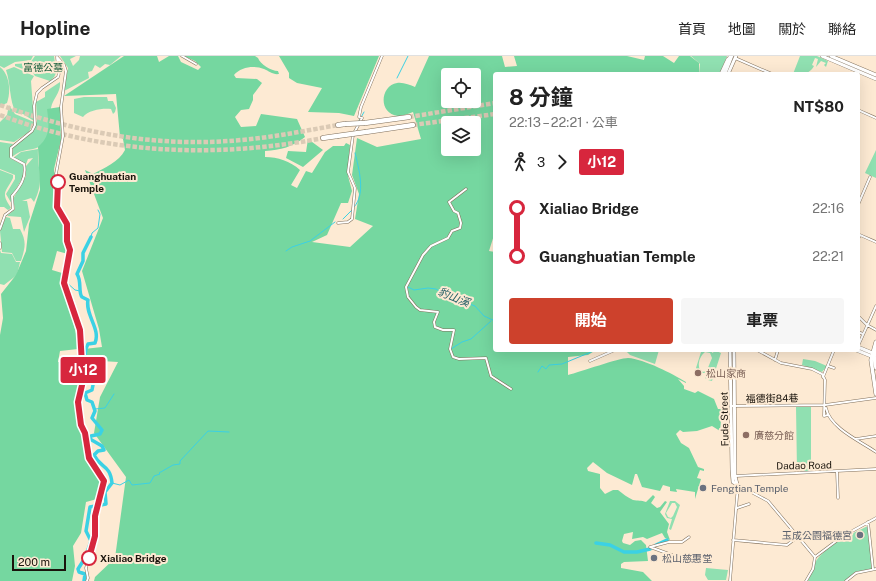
<!DOCTYPE html>
<html lang="zh-TW">
<head>
<meta charset="utf-8">
<style>
	:root { --surface:#fff; --page:#f6f6f6; --text:#222; --muted:#767676; --line:#e0e0e0; --accent:#cd412c }
	body { margin:0; font-family:"Public Sans","Noto Sans TC",sans-serif; background:var(--page); color:var(--text); height:100vh; display:flex; flex-direction:column; font-size:15px; white-space:nowrap }
	* { box-sizing:border-box; margin:0 }
	p { font-size:13px; color:var(--muted) }
	.icon { flex:none; width:22px; height:22px; fill:none; stroke:currentColor; stroke-width:2; stroke-linecap:round; stroke-linejoin:round }
	.map { position:relative; flex:1; overflow:hidden }
	.details { position:absolute; left:493px; top:16px; width:367px; height:280px; display:flex; flex-direction:column; background:var(--surface); border-radius:4px; box-shadow:0 4px 16px #0002 }
	.details>* { flex:none }
	.badge { padding:0 8px; border-radius:3px; font-size:14px; line-height:26px }
	.fabs { position:absolute; left:441px; top:12px; display:grid; gap:8px }
	.fabs a { display:grid; place-items:center; width:40px; height:40px; border-radius:4px; background:var(--surface); box-shadow:0 4px 16px #0002; font-size:20px }
	.scale { position:absolute; left:12px; bottom:10px; width:54px; box-sizing:border-box; padding-left:4px; border:2px solid #1a140c; border-top:0; font-size:11px; line-height:14px; white-space:nowrap; color:#1a140c; -webkit-text-stroke:3px #fdead3; paint-order:stroke }
	.map>.badge { position:absolute; translate:-50% -50%; box-shadow:0 0 0 2px #fff }
	.legs { display:flex; align-items:center; gap:6px; height:44px; padding:0 16px; font-size:13px }
	.legs p { margin-inline-start:auto }
	.summary { display:flex; align-items:center; justify-content:space-between; height:68px; padding:0 16px }
	h1 { font-size:22px; font-weight:700; line-height:30px }
	.action { display:flex; gap:8px; margin-top:auto; padding:8px 16px }
	.action a { flex:1; height:46px; border-radius:4px; background:var(--accent); color:#fff; font-size:16px; font-weight:700; line-height:46px; text-align:center }
	.action a+a { background:var(--page); color:var(--text) }
	ul { padding:0 16px; list-style:none }
	li { display:flex; align-items:center; gap:14px; height:48px; font-size:15px }
	li i { display:grid; place-items:center; width:6px; height:100%; margin:0 5px; background:currentColor }
	li i::after { content:''; width:10px; height:10px; margin:-5px; border:3px solid; border-radius:50%; background:var(--surface) }
	li p { margin-inline-start:auto }
	li:first-child i { background:linear-gradient(#0000 50%,currentColor 0) }
	li:last-child i { background:linear-gradient(currentColor 50%,#0000 0) }
	header { display:flex; align-items:center; gap:24px; box-sizing:border-box; height:56px; padding:0 20px; background:var(--surface); border-bottom:1px solid var(--line) }
	header strong { font-size:19px }
	nav { display:flex; gap:22px; margin-inline-start:auto; font-size:14px }
	.map>svg:first-child { display:block }
</style>
</head>
<body>
<header>
<strong>Hopline</strong>
<nav><a>首頁</a><a>地圖</a><a>關於</a><a>聯絡</a></nav>
</header>
<div class="map">
<svg width="876" height="525" viewBox="0 0 876 525">
	<rect width="100%" height="100%" fill="#fdead3"/>
	<path fill="#90e0b1" fill-rule="evenodd" d="M0,0H33L31,4L15,6L4,12L0,10Z
		M35,0H54C55,11 60,17 50,25L35,20L33,17L15,10V8L30,7Z
		M60,0H76L70,3L73,10L79,4L80,0H121L110,9L105,8L100,12L95,9L92,15L88,16L89,22L64,35L68,12Z
		M691,0H727L720,18H699L700,8Z
		M800,0H817L828,5L826,11L824,9L826,7L821,5L816,11L818,3L815,2L812,9L814,10L816,5C812,18 805,18 793,18Z
		M0,11C10,19 11,36 7,47L0,50Z
		M14,11L34,20L31,25L34,65L23,58L16,57C9,44 11,29 6,14Z
		M60,26C61,37 53,42 51,52C49,62 51,81 43,88C33,97 25,90 12,101L13,91L34,73L37,65L36,46L45,41V36Z
		M84,41H107L108,45H113L116,52L115,56L113,58L111,53C103,52 88,54 83,61L74,57V43Z
		M9,49L15,58L34,66L29,76L14,86L0,84V66L7,59Z
		M0,86L13,88L10,93V102L23,109L24,119L11,142L13,150L6,138L15,123V119L0,113Z
		M38,93C37,114 45,125 34,146L31,142L22,145H27L30,161L24,176L21,161L7,160L15,153L13,143L26,120V110L33,102L28,103L26,108L13,102L21,96Z
		M876,94V122L865,117Z
		M0,114L13,119V122C6,136 0,136 11,152L8,154L4,151H0Z
		M6,161L10,162L13,173H20C27,186 25,192 21,205H16L12,197L2,196L0,175Z
		M0,194L1,197L12,198L16,206H20L17,219L4,229L0,228Z
		M625,294H659L655,308L630,299Z
		M704,294H709L713,297L714,294L721,297L712,325L708,324V321L712,322L709,321L712,311L707,323L705,322L707,317H700L696,312L701,296ZM705,296L710,297L712,302L707,314L703,316L700,314C697,308 700,300 705,296Z
		M803,303L815,305L827,310L822,316L802,309Z
		M796,351H811V415H797Z
		M670,445H675L680,449L671,474L669,473L672,463L667,462L665,458ZM672,447H675L677,451L673,460L671,462L668,461L666,457Z
		M868,470L872,513L855,516L846,525H808C811,519 814,510 816,505C827,489 851,478 868,470Z
		M706,512L728,514L726,524H708L705,519Z"/>
	<path fill="#75d7a0" fill-rule="evenodd" d="M124,0H157L159,6L169,0H178L181,6L198,14L201,11L195,5L184,0H255L258,2C260,8 271,15 278,15L279,18C273,19 269,15 264,13C254,9 241,11 234,19L236,22L257,23L262,27L253,39V44L249,53L241,54L235,61L241,71L256,70L261,58L297,63L305,81C292,91 281,94 265,95V101C278,101 290,105 300,114L291,129L297,132L306,115L312,117L325,96L333,90H344L346,87L350,89L348,120L352,135L348,147H341L327,179L312,186L350,191L373,170L355,163L359,138L352,119L357,82L377,91L421,83L413,56C408,58 402,60 398,60C377,57 381,29 397,27C403,26 410,29 415,31L429,0H502L505,11L517,10L514,0H627L644,4L645,0H663L674,7L679,0H690L699,7V18H495V176L489,195L495,196V294H596L588,299L568,301V319C580,316 619,302 628,302C644,303 673,318 686,326V327L678,323L684,330V333L695,337L698,335L714,343L718,353H723V363L721,364L720,375L712,370L697,375L683,376L680,374L676,378L681,387L689,392L698,411L704,413V415L700,414L697,422L701,423L695,443V436L676,433L677,436L670,435V431L663,429L660,435L642,431L637,418H635L632,429L607,417L593,406L587,412L588,415L600,418V432L605,438L613,434H618C623,438 627,441 633,444C638,445 641,444 646,446L653,439L655,441L651,447L657,452L660,451L665,445L667,446L660,456L669,468L667,476L670,484L665,482L662,477L647,483L643,481L632,483L633,476L624,478L622,485L623,487L630,489L635,485L641,484L646,489L648,505L624,506L621,508V512L643,516L652,525H94L95,521L115,502L126,421L94,377L100,341L118,306L85,304L84,293L102,291L99,273L82,215L103,162L85,114L93,118C104,112 119,106 125,94L123,83L120,81L116,38L64,40ZM448,19H474V45H448ZM448,67H474V93H448Z
		M279,0H379L354,60L339,57L308,56L322,32L297,27L289,22V17Z
		M60,51L61,84L54,113L56,131L55,155L65,169L68,198L57,195L52,214L62,217L77,282L78,293L60,295L58,306L80,307L82,324L77,346L79,370L87,403L103,426L97,443L86,446L81,477L73,490L75,510L72,525H0V279L3,262L1,238L16,219L26,195L29,168L40,134L38,91C51,80 49,69 47,53Z
		M308,83L323,94L303,111L286,102L288,95L306,96Z"/>
	<g fill="none" stroke-linecap="round" stroke-linejoin="round">
		<path stroke="#3bd1e4" stroke-width="1" d="M397,22L408,0
			M359,65L364,56
			M354,151C366,138 359,113 355,97
			M343,163L352,154
			M91,181L92,177L98,172L100,158L98,154
			M286,195L292,191L310,185L335,166
			M65,225L75,234L80,235
			M408,231L414,234L428,232L436,233L447,240L475,250L484,260L495,265
			M451,293L462,286L471,283L491,265
			M538,316L542,310L546,313L549,309L562,308L591,296
			M95,353L105,352L114,338
			M112,427L120,429L129,424L132,429L150,427L154,420L160,418L159,417L173,409L180,408V405L208,375L229,376"/>
		<path stroke="#3bd1e4" stroke-width="3.5" d="M596,487L610,489L624,496H637L650,493
			M656,489L667,484
			M84,525L85,518L79,516L78,513L85,502L91,485L86,475L90,451L106,448L105,436L112,427C110,408 101,413 94,399L98,395L104,394L102,390L90,383L91,380L100,378L102,374L92,362L95,355L92,346L87,344L85,337L92,334L94,324C92,311 80,302 88,288L95,287C101,273 85,259 88,244C86,243 84,242 82,241C78,237 82,225 77,218L83,205V197L91,181"/>
		<path stroke="#dbcab5" stroke-width="4.5" stroke-dasharray="4.5 2" stroke-linecap="butt" d="M0,49C82,78 163,93 251,83C280,80 309,74 338,69
			M0,59C105,98 214,103 323,82
			M409,61L495,47
			M413,69L495,58"/>
		<g stroke="#81705c" stroke-width="3">
			<path id="street" d="M182,0L196,8
				M57,1L64,9L66,15L61,51L63,80L56,118L58,126L57,151L67,168V185L70,194L64,227L80,274L83,325L78,346L81,369L85,377L89,402L104,425L95,460V480L86,512L88,522L87,525
				M735,2L772,18
				M858,54L876,62
				M466,133L449,146L454,155L458,157L461,167L460,172L452,175L448,182L431,190L423,199L406,231L408,241L416,251L420,254L438,256L434,266L435,271L443,274H454L450,293L453,301L459,303L486,302L491,320L511,333
				M858,149L870,121
				M338,167L348,166L352,163L355,132L348,116L353,79L362,62L359,61L361,51L382,0
				M0,173L5,159L13,153L12,140C20,131 27,121 24,108L11,101V92L32,75L35,69L34,50L37,37L42,32L58,21C61,14 57,8 57,1
				M858,183L860,179L876,186
				M0,187V192
				M858,260L867,269L876,274
				M858,276L863,278
				M858,290L876,250
				M757,294L781,307L812,313L822,318L825,324L824,360L828,359
				M775,304L778,294
				M590,305L615,294
				M828,310L834,312
				M823,321L834,294
				M732,350L825,349L876,342
				M826,352C830,372 860,385 876,396
				M856,383L876,380
				M837,416L838,442
				M736,420L876,413
				M737,452L749,448
				M868,466L873,513
				M733,484L787,489L800,479H841L843,480
				M672,499L650,491L669,486H682L689,481
				M815,501L843,480L876,462
				M730,525L738,429L768,445L815,501
				M806,525L813,513L815,501
				M846,525L856,517L876,513"/>
		</g>
		<g stroke="#81705c" stroke-width="4">
			<path id="secondary" d="M822,0L876,23
				M831,0L876,19
				M721,18L728,3
				M728,18L736,0
				M858,291L875,298
				M730,294L732,414L733,426L738,429
				M734,294L735,420L737,428
				M856,294L876,302"/>
		</g>
		<g stroke="#81705c" stroke-width="4.5">
			<path id="primary" d="M876,286L871,304L876,338
				M876,293L874,301L876,312"/>
		</g>
		<g stroke="#81705c" stroke-width="5.5">
			<path id="highway" d="M724,18L731,0
				M365,67L409,61
				M338,69L345,68
				M366,76L413,69
				M323,82L337,80"/>
		</g>
		<use href="#street" stroke="#fff" stroke-width="2"/>
		<use href="#secondary" stroke="#fff" stroke-width="3"/>
		<use href="#primary" stroke="#fff" stroke-width="3.5"/>
		<use href="#highway" stroke="#fff" stroke-width="4.5"/>
		<g stroke="#81705c" stroke-width="5.5" stroke-linecap="butt">
			<path id="highway-bridge" d="M345,68L365,67
				M337,80L366,76"/>
		</g>
		<use href="#highway-bridge" stroke="#fff" stroke-width="4.5"/>
	</g>
	<g fill="none" stroke-linecap="round" stroke-linejoin="round">
		<g stroke="#fff" stroke-width="9">
			<path id="line-1" d="M58,126L57,151L67,168V185L70,194L64,227L80,274L83,325L78,346L81,369L85,377L89,402L104,425L95,460V480L89,502"/>
		</g>
		<use href="#line-1" stroke="#d7263d" stroke-width="6"/>
	</g>
	<g fill="#fff" stroke="#d7263d" stroke-width="2">
		<circle cx="58" cy="126" r="7"/>
		<circle cx="89" cy="502" r="7"/>
	</g>
	<g fill="#8d6e63" stroke="#fdead3" stroke-width="1.5">
		<circle cx="698" cy="317" r="4"/>
		<circle cx="746" cy="379" r="4"/>
	</g>
	<g fill="#6b7280" stroke="#fdead3" stroke-width="1.5">
		<circle cx="703" cy="432" r="4"/>
		<circle cx="860" cy="479" r="4"/>
		<circle cx="654" cy="502" r="4"/>
	</g>
	<g text-anchor="middle" dominant-baseline="central" stroke-width="4" stroke-linejoin="round" paint-order="stroke">
		<g font-size="10" fill="#155e3b" stroke="#fdead3">
			<text x="43" y="11">富德公墓</text>
		</g>
		<g font-size="10" font-weight="bold" fill="#1a140c" stroke="#fdead3" text-anchor="start">
			<text x="69" y="120">Guanghuatian<tspan x="69" dy="12">Temple</tspan></text>
			<text x="100" y="502">Xialiao Bridge</text>
		</g>
		<g font-size="10" fill="#785e54" stroke="#fdead3" text-anchor="start">
			<text x="706" y="317">松山家商</text>
			<text x="754" y="379">廣慈分館</text>
		</g>
		<g font-size="10" fill="#1a140c" stroke="#fdead3">
			<text transform="translate(772 342) rotate(-1)">福德街84巷</text>
			<text transform="translate(724 363) rotate(-91)">Fude Street</text>
			<text transform="translate(804 409) rotate(-1)">Dadao Road</text>
		</g>
		<g font-size="10" fill="#5b616d" stroke="#fdead3" text-anchor="start">
			<text x="711" y="432">Fengtian Temple</text>
			<text x="852" y="479" text-anchor="end">玉成公園福德宮</text>
			<text x="662" y="502">松山慈惠堂</text>
		</g>
		<g font-size="11" font-style="italic" fill="#266068" stroke="#fdead3">
			<text transform="translate(454 241) rotate(22)">豹山溪</text>
		</g>
	</g>
</svg>
<div class="fabs">
<a><svg class="icon" aria-label="locate" viewBox="0 0 24 24"><circle cx="12" cy="12" r="6"/><path d="M12 2v4M12 18v4M2 12h4M18 12h4"/></svg></a>
<a><svg class="icon" aria-label="layers" viewBox="0 0 24 24"><path d="M12 4l9 5-9 5-9-5zM3 14l9 5 9-5"/></svg></a>
</div>
<div class="scale">200 m</div>
<b class="badge" style="left:83px;top:314px;background:#d7263d;color:#fff">小12</b>
<section class="details">
<div class="summary"><div><h1>8 分鐘</h1><p>22:13 – 22:21 · 公車</p></div><b>NT$80</b></div>
<div class="legs"><svg class="icon" aria-label="walk" viewBox="0 0 24 24"><circle cx="13" cy="4" r="2"/><path d="M13 8l-2 6 4 7M11 14l-3 7M7 12l3-4h3l4 4"/></svg>3<svg class="icon" aria-label="forward" viewBox="0 0 24 24"><path d="M9 5l7 7-7 7"/></svg><b class="badge" style="background:#d7263d;color:#fff">小12</b></div>
<ul>
<li><i style="color:#d7263d"></i><b>Xialiao Bridge</b><p>22:16</p></li>
<li><i style="color:#d7263d"></i><b>Guanghuatian Temple</b><p>22:21</p></li>
</ul>
<div class="action"><a>開始</a><a>車票</a></div>
</section>
</div>
</body>
</html>
